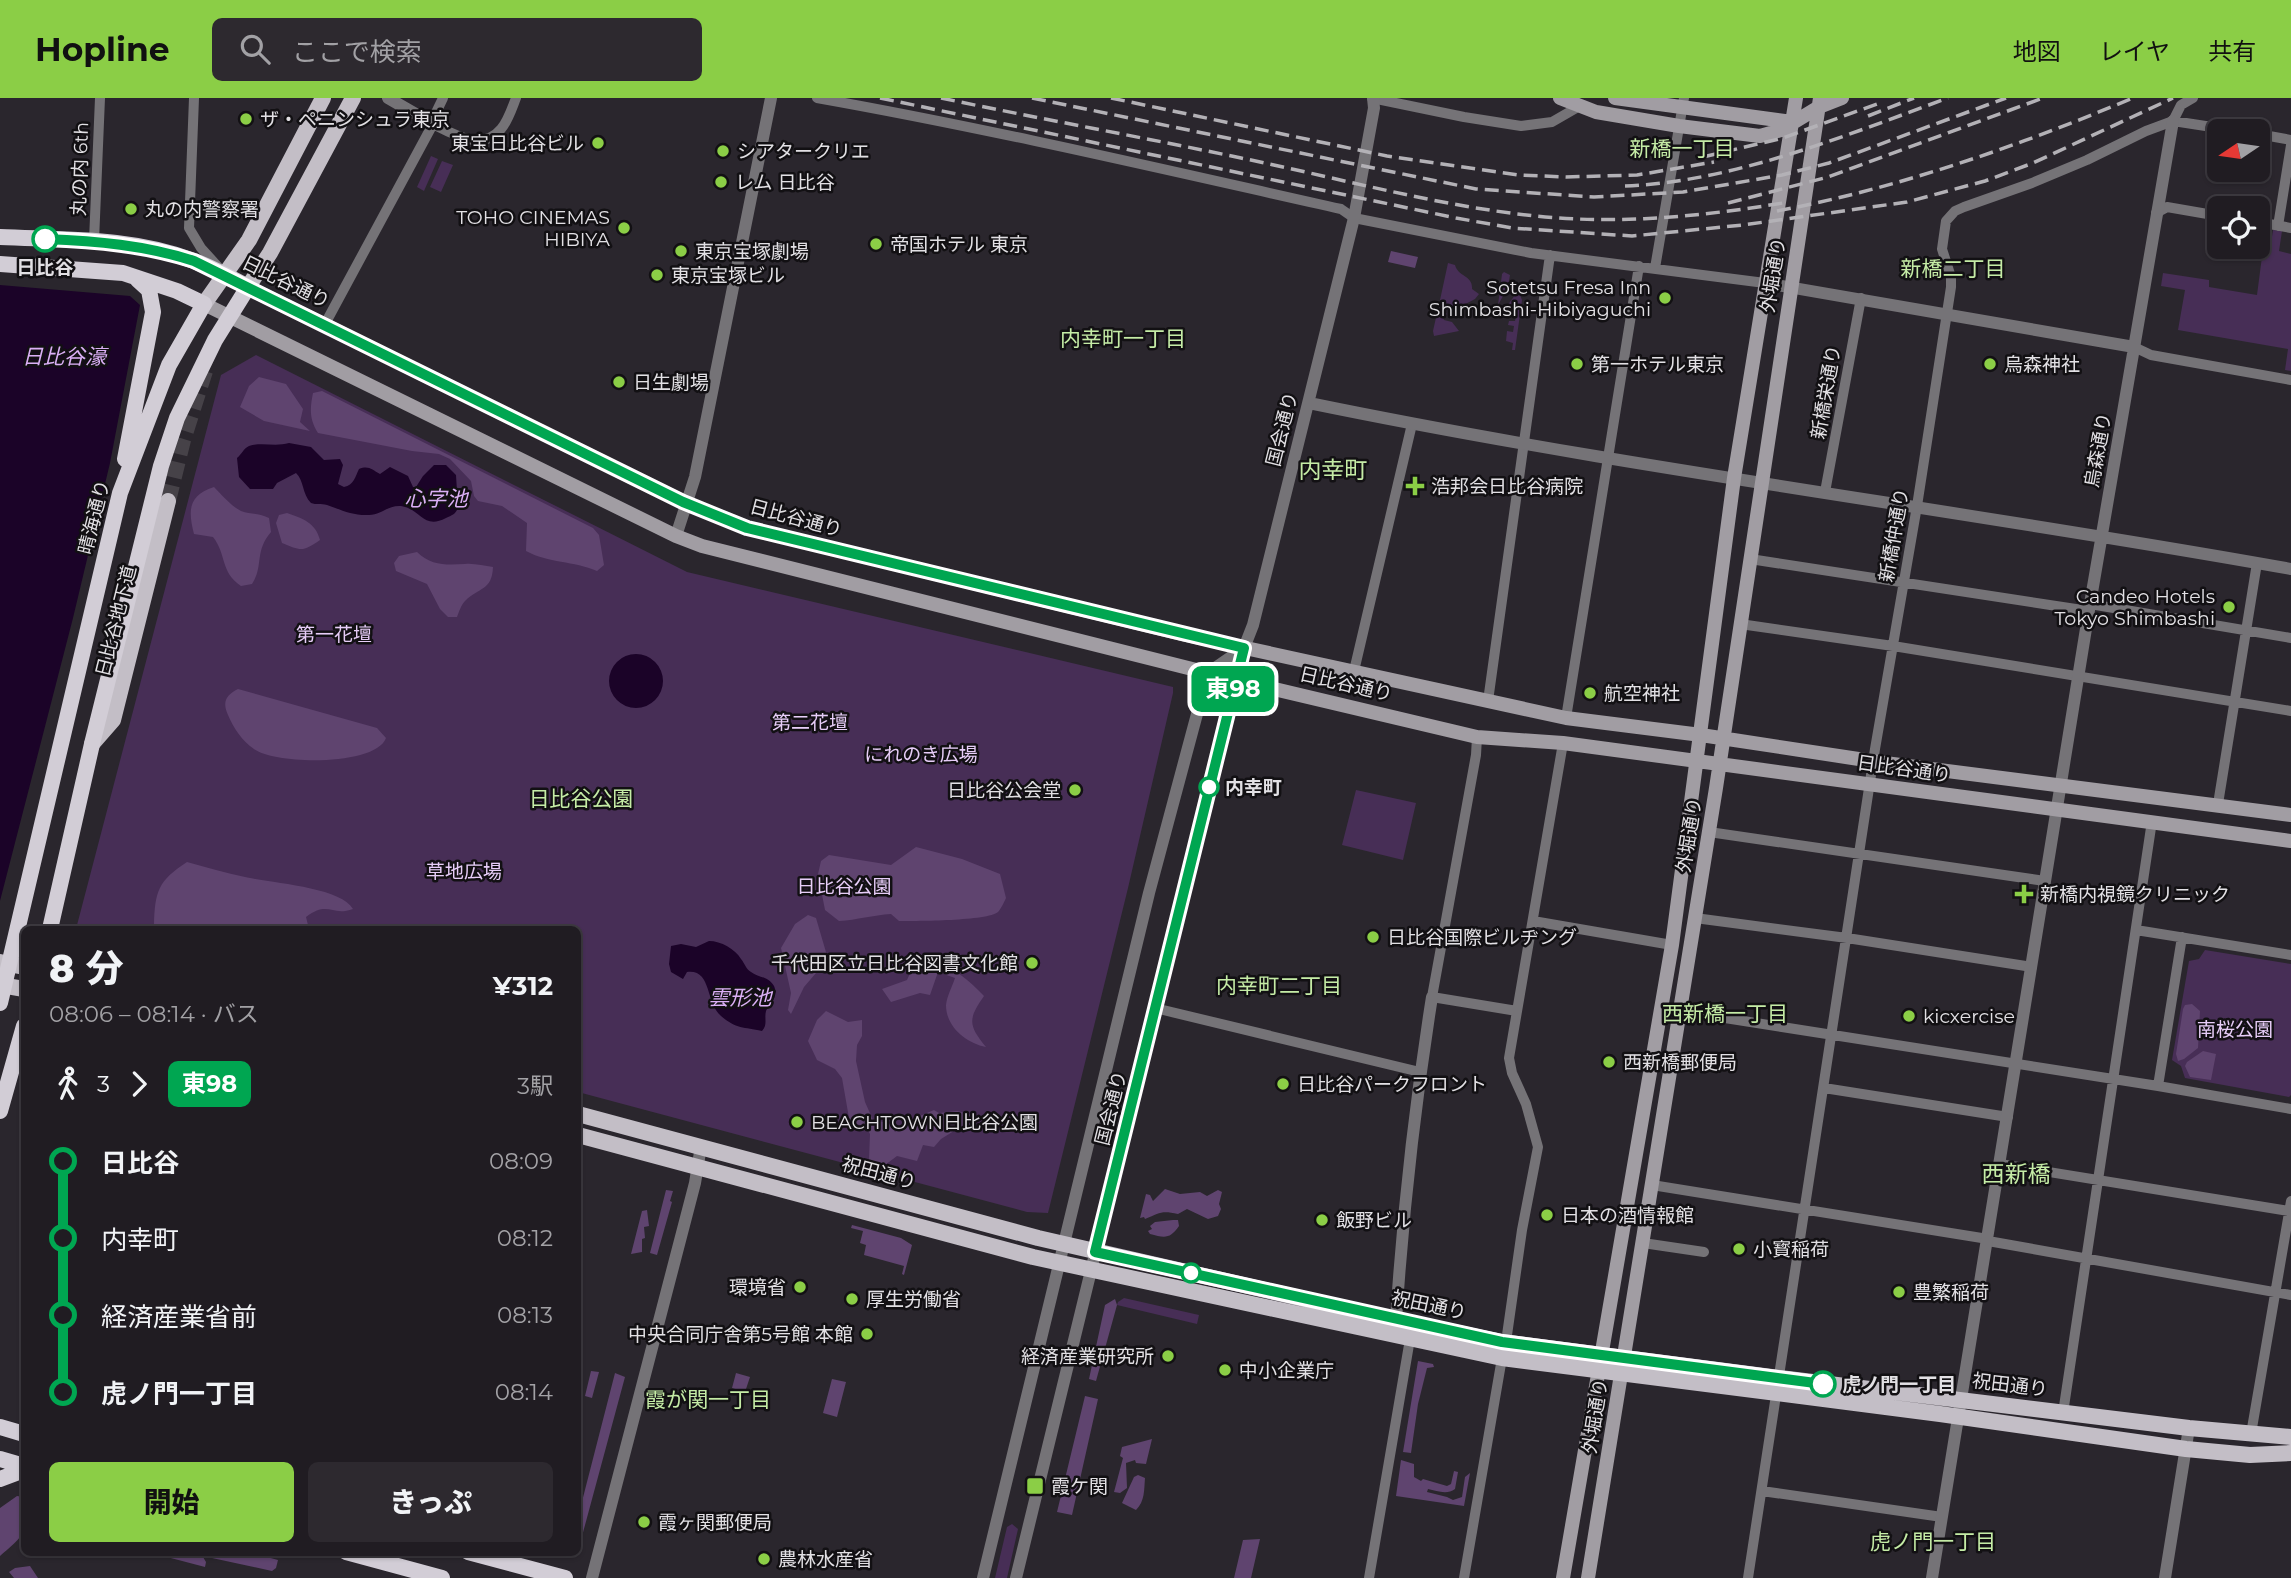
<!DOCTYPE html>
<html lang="ja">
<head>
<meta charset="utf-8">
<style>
	:root { --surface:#201c22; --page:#2d292f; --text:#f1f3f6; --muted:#a2a1a5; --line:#3d3a40; --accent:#8bce46 }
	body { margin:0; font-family:Montserrat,"Noto Sans JP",sans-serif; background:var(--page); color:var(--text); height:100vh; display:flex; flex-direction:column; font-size:26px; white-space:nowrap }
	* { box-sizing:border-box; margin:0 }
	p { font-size:23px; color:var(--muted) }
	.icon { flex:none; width:38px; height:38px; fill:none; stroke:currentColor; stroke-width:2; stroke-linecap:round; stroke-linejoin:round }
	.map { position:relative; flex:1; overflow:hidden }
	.panel { position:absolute; left:21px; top:828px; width:560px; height:630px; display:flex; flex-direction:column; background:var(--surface); border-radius:10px; box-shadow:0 2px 5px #0004,0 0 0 2px var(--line) }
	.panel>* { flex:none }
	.badge { padding:0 14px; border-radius:10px; font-size:24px; line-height:46px }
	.needle { width:46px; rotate:257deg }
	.tools { position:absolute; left:2207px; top:21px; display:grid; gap:14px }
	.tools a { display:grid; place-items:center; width:63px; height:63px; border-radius:10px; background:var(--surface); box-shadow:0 2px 5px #0004,0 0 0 2px var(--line); font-size:35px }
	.map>.badge { position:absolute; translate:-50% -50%; box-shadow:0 0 0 4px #fff }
	.legs { display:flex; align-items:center; gap:10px; height:77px; padding:0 28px; font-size:23px }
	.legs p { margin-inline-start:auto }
	.overview { display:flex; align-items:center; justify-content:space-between; height:119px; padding:0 28px }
	h1 { font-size:38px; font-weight:800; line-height:52px }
	.primary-button { display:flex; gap:14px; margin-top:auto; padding:14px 28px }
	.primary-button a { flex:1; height:80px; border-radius:10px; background:var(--accent); color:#111; font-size:28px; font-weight:800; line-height:80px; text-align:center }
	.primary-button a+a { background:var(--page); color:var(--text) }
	ul { padding:0 28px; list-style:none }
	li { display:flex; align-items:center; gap:24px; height:77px; font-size:26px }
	li i { display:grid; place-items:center; width:10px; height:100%; margin:0 9px; background:currentColor }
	li i::after { content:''; width:18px; height:18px; margin:-9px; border:5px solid; border-radius:50%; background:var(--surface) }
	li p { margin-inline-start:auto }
	li:first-child i { background:linear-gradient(#0000 50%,currentColor 0) }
	li:last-child i { background:linear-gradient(currentColor 50%,#0000 0) }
	header { display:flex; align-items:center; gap:42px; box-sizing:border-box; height:98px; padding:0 35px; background:var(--accent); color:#111 }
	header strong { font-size:33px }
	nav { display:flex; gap:38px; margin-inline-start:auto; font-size:24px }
	.search { width:490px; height:63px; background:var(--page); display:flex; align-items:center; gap:18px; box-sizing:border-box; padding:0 24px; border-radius:10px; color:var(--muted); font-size:26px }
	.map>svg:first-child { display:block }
</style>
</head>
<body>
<header>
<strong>Hopline</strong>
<div class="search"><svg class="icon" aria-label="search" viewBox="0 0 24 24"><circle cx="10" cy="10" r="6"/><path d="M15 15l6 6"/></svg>ここで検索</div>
<nav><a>地図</a><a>レイヤ</a><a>共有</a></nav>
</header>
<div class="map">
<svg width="2291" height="1480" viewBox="0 0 2291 1480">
	<rect width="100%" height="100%" fill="#2a262d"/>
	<path fill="#472e56" d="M431,58L438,61L424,93L417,89Z
		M442,63L453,67L441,94L430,89Z
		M2273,132L2282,133L2279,153L2291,156V273L2285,272L2288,251L2178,232L2185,192L2161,188L2163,175L2209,182V189L2257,197L2263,151L2270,152Z
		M1448,165L1455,167C1458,179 1473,177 1472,191L1479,196L1475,201L1454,212L1440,202Z
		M1504,174L1510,177L1508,189L1498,207L1502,176Z
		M1515,197H1520L1522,202L1515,252H1512L1513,245L1506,243L1507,233L1513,234L1514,228L1508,227L1509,223H1515L1516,218L1510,217L1509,220L1499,219Z
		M1439,206L1447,216L1443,219L1444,222L1452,224L1459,233L1434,238L1433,233Z
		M256,257L687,474L1173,589V595L1128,790L1048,1115L1027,1114L578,994V831H76L221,277Z
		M1356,692L1416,705L1403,762L1342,747Z
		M2205,852L2291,866V997L2289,999L2185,980L2181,968L2172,962L2189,863L2199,861Z
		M1124,1200L1199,1217L1197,1226L1117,1207L1118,1204Z
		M1012,1426L1018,1431L1007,1480H995L1007,1429Z"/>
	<path fill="#5f446f" d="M1391,153L1418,159L1415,170L1388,164Z
		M259,279L286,286L303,311L300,324L310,333L264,323L240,309L249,288Z
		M322,293L593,430L599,437L604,467L597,473C574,463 548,465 526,453L527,425L502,408L478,403L474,398L471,383L450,361L439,356L412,353L318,335C309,321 310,310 313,295Z
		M214,389C222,397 231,408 241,413C250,417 257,414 269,420L271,434C254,454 264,468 252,486L241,488C220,474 227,457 213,439L194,436C188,413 188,397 214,389Z
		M287,415C302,420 316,425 320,442C303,454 301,453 282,445L276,425L279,417Z
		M417,454C431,468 447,467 465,466C474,465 484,468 493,469C492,493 479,489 465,503C461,507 459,514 457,519H448L440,511L427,486L396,473L394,465L399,458Z
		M238,591L377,630L386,640C376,668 276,667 254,651C242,643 233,629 228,617C222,604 226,597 238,591Z
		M916,749L962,761L1000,776L1006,800C1004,804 1001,811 998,814C988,823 916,823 899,823L891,816C873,817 857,822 839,823L825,812L818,776L821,763L829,757L891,767Z
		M187,764C206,769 226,775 245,779C270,785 341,789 353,811C331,819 329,802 306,819L309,831H145L154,827C155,793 158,783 187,764Z
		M808,817L816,820L828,861L804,889L791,916L788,912L791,895L781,850L795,826Z
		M917,860C946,863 965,878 984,898C968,921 968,927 986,949C966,945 946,929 946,907C947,898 952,889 955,880L938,874L930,897L920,895L891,904L882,891L907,882Z
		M2192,906L2200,913L2198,950L2184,961L2178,963L2176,956L2183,911L2185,907Z
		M826,913L848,924L862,922V938L857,947L856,963L865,1004L873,1022L889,1025L895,1034L915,1020L934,1012L939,1015L957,1013L978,1018L941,1041L934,1049L923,1047L917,1063L897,1058L885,1067L876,1066L869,1062L870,1036L866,1029L854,1025L849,1020L842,980L835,971L817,962L808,943L817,922Z
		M2203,953L2216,956L2211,982L2190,979L2185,968L2187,964Z
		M1165,1091L1180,1096L1200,1094L1207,1098L1218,1092L1222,1094L1219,1106L1221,1111L1218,1118L1208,1121L1187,1111L1178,1116C1161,1112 1160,1115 1145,1121L1144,1119L1140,1120L1146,1096L1150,1097L1153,1103Z
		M666,1092L673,1093L670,1103L672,1104L657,1157L650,1155Z
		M647,1112L649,1128L644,1129L645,1140L642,1141V1154L631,1156L642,1113Z
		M1173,1122H1178L1179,1128C1170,1141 1165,1140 1150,1136L1148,1133L1152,1131L1150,1128L1155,1124Z
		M852,1127L901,1140L912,1147L904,1177L902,1176L904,1168L864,1157L866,1147L860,1145L863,1133L851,1130Z
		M1115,1201L1117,1207L1096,1283L1089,1281L1105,1207Z
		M1418,1263L1433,1266L1434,1269L1427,1270L1418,1306L1411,1355L1403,1354Z
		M591,1273L599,1274L592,1300L585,1298Z
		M615,1275L625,1279L578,1453V1419Z
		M736,1275L750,1279L745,1294L732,1290Z
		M832,1281L846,1284L837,1319L823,1315Z
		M1085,1298L1098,1301L1072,1417L1057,1414Z
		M1152,1341L1146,1366L1136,1365L1135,1362L1126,1365L1127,1390L1120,1395L1114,1394L1123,1360L1120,1358L1122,1349Z
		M1401,1362L1414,1366V1379L1421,1383L1423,1381L1447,1388L1451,1386L1454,1373L1458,1374L1455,1391C1447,1397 1437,1393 1428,1391L1427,1394L1447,1399L1453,1402L1462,1399L1465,1379L1470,1375L1464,1408L1396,1398Z
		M1138,1377L1145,1380C1144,1392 1145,1403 1136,1412L1122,1405L1134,1379Z
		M17,1398L24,1399C25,1436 29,1433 0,1458V1410Z
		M1260,1441L1251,1480H1234L1243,1442Z
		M148,1454H200L206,1464L205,1469Z
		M209,1454H249L278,1462L276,1470L272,1473L212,1460Z
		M30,1468L38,1480H14L9,1474L15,1470Z"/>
	<path fill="#1b0328" d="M0,187L130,198L140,207L110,365L73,520L0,803Z
		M289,345L311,349L324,362L340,361L343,367L338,386L344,389C354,387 355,379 359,371C369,367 372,372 380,376L390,369L408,378L413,389H416L423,378L434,367H446L456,377L458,410C455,417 452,417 446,420C423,432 421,411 401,408C388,407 381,417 369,417C354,418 341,412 327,407C321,405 316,407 311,405C302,396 304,382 296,375L277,385L273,391H250L239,379L237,360C242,356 243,351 249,348C261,344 276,349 289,345Z
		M609 583a27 27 0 1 1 54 0a27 27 0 1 1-54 0Z
		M709,843C721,843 735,851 741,861C745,866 746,871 751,874C759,880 768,878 774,888C779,900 770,904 766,913C764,921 768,926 762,933C744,929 736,931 721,918C705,904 712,871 687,874L683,881L671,874L669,866L671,848L681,846L696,849Z"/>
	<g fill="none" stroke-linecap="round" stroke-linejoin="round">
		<path stroke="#464248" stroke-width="16" stroke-dasharray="16 8" stroke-linecap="butt" d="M168,403L183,342L205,273"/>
		<path stroke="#757377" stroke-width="10" d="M194,0L189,130L201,150L220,171
			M817,0C992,31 1166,72 1341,111L1354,120L1531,155L1765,185
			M1372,0L1464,19L1521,28L1552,24L1578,9
			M2173,23L2181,7L2193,0
			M431,25L443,0
			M2258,36L2291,42
			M2156,115L2167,109L2219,118
			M2258,124L2291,130
			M2278,128L2291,47
			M94,143L100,0
			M1655,170L1684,0
			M325,226L433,26C453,36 482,54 501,31C508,23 512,10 516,0
			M2134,249L2151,257L2291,282
			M1825,394L1861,200
			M1750,461L2089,513
			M2090,506L2291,540
			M1740,526L1893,548L2291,613
			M1354,573L1412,326
			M1488,603L1550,157
			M1566,620L1639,168
			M1477,639L1476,657L1432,899L1517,913
			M2218,706L2257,465
			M1709,734L2045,783
			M1695,820L1847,840L2032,869
			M1533,823L1672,847
			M2136,832L2291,857
			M1155,910L1420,974
			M1680,913L2158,988L2291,1011
			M2158,988L2182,839
			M1824,990L2008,1019
			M2000,1066L2289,1113
			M1652,1087L1988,1141
			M1988,1143L2291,1197
			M1643,1145L1704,1154
			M1506,1244L1522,1132L1538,1049L1526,1006L1512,975L1509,960L1563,645
			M2063,1315L2152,723
			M2251,1336L2291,1103
			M1762,1393L1942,1419
			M1369,1480L1410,1241L1408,1238
			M1464,1480L1502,1260
			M1748,1480L1875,651L1917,408L1951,189V179L1942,151L1946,123L1955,113L1964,109L2032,85L2087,62L2146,33L2173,23L2238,33"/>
		<path stroke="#757377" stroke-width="12" d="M388,0L433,26
			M1765,185L2134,249
			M1309,305C1634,372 1964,412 2291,471
			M676,438L695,379L771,0
			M1400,1227L1396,1222C1403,1113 1415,1006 1432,899
			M592,1480L695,1085L701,1048
			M983,1480L1149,795L1208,575L1244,550
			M1016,1480L1229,607L1244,550L1253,527L1354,120L1374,10L1373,0
			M1932,1480L2090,506L2173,23
			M2165,1480L2189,1330"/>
		<path stroke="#a19da3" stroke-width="14" d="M1560,0L1596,14L1679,28L1760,38L1781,32L1819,9L1842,0
			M1615,0L1792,24
			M248,189L683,404L747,430L1186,537L1566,620L1701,637L1885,665L2291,717
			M204,206L676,438L702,448L1236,582L1477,639L1563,645L2291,743
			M1563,1480L1672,847L1734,380L1796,0
			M1588,1480L1716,690L1820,0"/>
		<path stroke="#c3bec6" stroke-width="16" d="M248,189L270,155L353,0
			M204,206L249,142L323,0
			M92,646L113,622L168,403
			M0,864L24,869
			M0,887L24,891
			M578,1016L1038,1140L1396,1222L1502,1244L1788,1281L2189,1330L2291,1339
			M578,1037L1033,1159L1502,1260L1940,1316L2186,1351L2250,1357L2291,1355"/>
		<path stroke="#d2cdd6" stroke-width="16" d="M0,139C64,142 133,139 194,163C213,170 231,180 248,189L215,242L177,320L161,368L92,646L50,831
			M0,166L123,175L177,193L204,206L169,267L120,395L0,905
			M125,361L153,214L149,192L138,182
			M0,1013L24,928
			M0,1329L24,1336
			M0,1361L24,1368
			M0,1381L24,1372
			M346,1454L442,1480
			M468,1454L565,1480"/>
		<path stroke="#b3b1b6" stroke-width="3.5" stroke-dasharray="14 7" stroke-linecap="butt" d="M880,0L1456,120L1512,130L1632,138L1743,127L1907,104L1985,83L2033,65L2173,0
			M941,0C1041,21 1141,39 1241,60C1339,80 1437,108 1536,118C1621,127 1705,118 1789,104
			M1032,0L1476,91L1594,99L1683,94L1782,77L1829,65L2006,0
			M1111,0L1387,58L1519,77L1566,79L1637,77L1714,64
			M1868,18L1914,0
			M1703,59L1783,40L1877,6
			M1625,88C1734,84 1846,37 1948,0
			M1728,105L1828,79L2043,0
			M1777,113C1899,90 2018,48 2133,0"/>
	</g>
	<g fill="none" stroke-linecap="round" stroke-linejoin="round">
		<g stroke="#fff" stroke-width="16">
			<path id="line-1" d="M45,141C96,143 145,147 194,163L683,404L747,430L1244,550L1095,1154L1502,1244L1823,1286"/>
		</g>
		<use href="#line-1" stroke="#00a651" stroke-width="10"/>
	</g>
	<g fill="#8bce46" stroke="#121013" stroke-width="2.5">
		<circle cx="246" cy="21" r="7"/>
		<circle cx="598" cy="45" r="7"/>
		<circle cx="723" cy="53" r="7"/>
		<circle cx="721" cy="84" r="7"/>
		<circle cx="131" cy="111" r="7"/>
		<circle cx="624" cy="130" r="7"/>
		<circle cx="876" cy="146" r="7"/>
		<circle cx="681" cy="153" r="7"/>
		<circle cx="657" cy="177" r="7"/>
		<circle cx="1665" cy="200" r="7"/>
		<circle cx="1577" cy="266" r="7"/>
		<circle cx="1990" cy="266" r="7"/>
		<circle cx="619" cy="284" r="7"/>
		<path d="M1411.5 377.5h7v7h7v7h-7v7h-7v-7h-7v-7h7z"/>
		<circle cx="2229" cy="509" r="7"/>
		<circle cx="1590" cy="595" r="7"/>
		<circle cx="1075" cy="692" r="7"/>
		<path d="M2020.5 785.5h7v7h7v7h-7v7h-7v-7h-7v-7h7z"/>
		<circle cx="1373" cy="839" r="7"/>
		<circle cx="1032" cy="865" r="7"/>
		<circle cx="1909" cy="918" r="7"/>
		<circle cx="1609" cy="964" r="7"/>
		<circle cx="1283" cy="986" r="7"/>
		<circle cx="797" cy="1024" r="7"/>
		<circle cx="1547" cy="1117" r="7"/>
		<circle cx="1322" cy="1122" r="7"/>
		<circle cx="1739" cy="1151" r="7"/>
		<circle cx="800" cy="1189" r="7"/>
		<circle cx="1899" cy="1194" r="7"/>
		<circle cx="852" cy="1201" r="7"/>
		<circle cx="867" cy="1236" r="7"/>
		<circle cx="1168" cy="1258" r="7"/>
		<circle cx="1225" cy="1272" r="7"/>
		<rect x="1026" y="1379" width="18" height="18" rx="3.5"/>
		<circle cx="644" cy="1424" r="7"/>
		<circle cx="764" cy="1461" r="7"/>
	</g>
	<g fill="#fff" stroke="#00a651" stroke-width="3.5">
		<circle cx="45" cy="141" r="12"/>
		<circle cx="1209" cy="689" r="9"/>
		<circle cx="1191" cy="1175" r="9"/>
		<circle cx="1823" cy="1286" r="12"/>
	</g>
	<g text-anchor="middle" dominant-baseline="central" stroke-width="5" stroke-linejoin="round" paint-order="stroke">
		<g font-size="19" fill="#e2e0e4" stroke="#121013" text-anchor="start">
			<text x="260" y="21">ザ・ペニンシュラ東京</text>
			<text x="584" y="45" text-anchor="end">東宝日比谷ビル</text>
			<text x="737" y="53">シアタークリエ</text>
			<text x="735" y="84">レム 日比谷</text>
			<text x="145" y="111">丸の内警察署</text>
			<text x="610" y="119" text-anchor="end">TOHO CINEMAS<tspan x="610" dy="22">HIBIYA</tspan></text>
			<text x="890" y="146">帝国ホテル 東京</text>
			<text x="695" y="153">東京宝塚劇場</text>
			<text x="671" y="177">東京宝塚ビル</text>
			<text x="1651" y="189" text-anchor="end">Sotetsu Fresa Inn<tspan x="1651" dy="22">Shimbashi-Hibiyaguchi</tspan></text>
			<text x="1591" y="266">第一ホテル東京</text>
			<text x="2004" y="266">烏森神社</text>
			<text x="633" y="284">日生劇場</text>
			<text x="1431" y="388">浩邦会日比谷病院</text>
			<text x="2215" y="498" text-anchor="end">Candeo Hotels<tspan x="2215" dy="22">Tokyo Shimbashi</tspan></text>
			<text x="1604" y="595">航空神社</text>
			<text x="1061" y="692" text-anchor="end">日比谷公会堂</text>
			<text x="2040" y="796">新橋内視鏡クリニック</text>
			<text x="1387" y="839">日比谷国際ビルヂング</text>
			<text x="1018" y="865" text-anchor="end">千代田区立日比谷図書文化館</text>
			<text x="1923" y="918">kicxercise</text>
			<text x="1623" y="964">西新橋郵便局</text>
			<text x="1297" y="986">日比谷パークフロント</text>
			<text x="811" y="1024">BEACHTOWN日比谷公園</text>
			<text x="1561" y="1117">日本の酒情報館</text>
			<text x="1336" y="1122">飯野ビル</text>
			<text x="1753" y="1151">小寳稲荷</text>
			<text x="786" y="1189" text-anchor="end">環境省</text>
			<text x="1913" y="1194">豊繁稲荷</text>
			<text x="866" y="1201">厚生労働省</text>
			<text x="853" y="1236" text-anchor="end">中央合同庁舎第5号館 本館</text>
			<text x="1154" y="1258" text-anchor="end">経済産業研究所</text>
			<text x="1239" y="1272">中小企業庁</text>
			<text x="1051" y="1388">霞ケ関</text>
			<text x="658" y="1424">霞ヶ関郵便局</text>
			<text x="778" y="1461">農林水産省</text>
		</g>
		<g font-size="19" fill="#e2e0e4" stroke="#121013">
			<text transform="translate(80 71) rotate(-88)">丸の内 6th</text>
			<text transform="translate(1773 177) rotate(-81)">外堀通り</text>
			<text transform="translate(286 184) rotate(26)">日比谷通り</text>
			<text transform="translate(1826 294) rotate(-80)">新橋栄通り</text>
			<text transform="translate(1282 331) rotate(-76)">国会通り</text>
			<text transform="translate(2098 352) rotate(-80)">烏森通り</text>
			<text transform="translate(94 419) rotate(-76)">晴海通り</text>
			<text transform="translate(796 420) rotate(15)">日比谷通り</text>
			<text transform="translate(1894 437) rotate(-80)">新橋仲通り</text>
			<text transform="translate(116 523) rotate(-76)">日比谷地下道</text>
			<text transform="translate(1346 586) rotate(13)">日比谷通り</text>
			<text transform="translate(1904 671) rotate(8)">日比谷通り</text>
			<text transform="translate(1689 737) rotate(-81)">外堀通り</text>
			<text transform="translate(1111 1010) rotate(-76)">国会通り</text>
			<text transform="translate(879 1075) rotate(15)">祝田通り</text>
			<text transform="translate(1429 1207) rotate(12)">祝田通り</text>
			<text transform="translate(2010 1287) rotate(7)">祝田通り</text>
			<text transform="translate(1595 1318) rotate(-81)">外堀通り</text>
		</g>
		<g font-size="19" font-weight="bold" fill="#e2e0e4" stroke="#121013" text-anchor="start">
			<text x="45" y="169" text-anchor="middle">日比谷</text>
			<text x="1225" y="689">内幸町</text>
			<text x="1842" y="1286">虎ノ門一丁目</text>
		</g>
		<g font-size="19" fill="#e7cdf8" stroke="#121013">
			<text x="334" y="536">第一花壇</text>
			<text x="810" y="624">第二花壇</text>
			<text x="921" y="656">にれのき広場</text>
			<text x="464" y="773">草地広場</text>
			<text x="844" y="788">日比谷公園</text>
			<text x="2235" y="931">南桜公園</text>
		</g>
		<g font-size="21" fill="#c5eca6" stroke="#121013">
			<text x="1682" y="50">新橋一丁目</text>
			<text x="1953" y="170">新橋二丁目</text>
			<text x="1123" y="240">内幸町一丁目</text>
			<text x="581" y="700">日比谷公園</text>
			<text x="1279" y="887">内幸町二丁目</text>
			<text x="1725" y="915">西新橋一丁目</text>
			<text x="708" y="1301">霞が関一丁目</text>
			<text x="1933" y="1443">虎ノ門一丁目</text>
		</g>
		<g font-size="21" font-style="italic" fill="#dbb0f6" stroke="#121013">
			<text x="64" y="258">日比谷濠</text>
			<text x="436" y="400">心字池</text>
			<text x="740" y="899">雲形池</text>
		</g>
		<g font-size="23" fill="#c5eca6" stroke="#121013">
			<text x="1333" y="372">内幸町</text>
			<text x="2016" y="1076">西新橋</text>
		</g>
	</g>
</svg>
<div class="tools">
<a><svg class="needle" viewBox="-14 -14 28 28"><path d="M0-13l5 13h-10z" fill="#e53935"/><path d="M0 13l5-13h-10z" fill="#a2a1a5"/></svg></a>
<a><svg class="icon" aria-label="locate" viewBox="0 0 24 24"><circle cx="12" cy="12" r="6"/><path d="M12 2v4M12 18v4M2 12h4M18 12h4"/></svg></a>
</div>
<b class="badge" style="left:1233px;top:591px;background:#00a651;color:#fff">東98</b>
<section class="panel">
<div class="overview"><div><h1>8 分</h1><p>08:06 – 08:14 · バス</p></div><b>¥312</b></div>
<div class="legs"><svg class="icon" aria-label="walk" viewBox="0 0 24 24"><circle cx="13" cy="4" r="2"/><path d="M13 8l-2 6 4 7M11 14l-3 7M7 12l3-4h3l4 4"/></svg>3<svg class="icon" aria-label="forward" viewBox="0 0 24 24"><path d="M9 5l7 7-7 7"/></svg><b class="badge" style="background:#00a651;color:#fff">東98</b><p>3駅</p></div>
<ul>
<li><i style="color:#00a651"></i><b>日比谷</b><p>08:09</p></li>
<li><i style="color:#00a651"></i><span>内幸町</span><p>08:12</p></li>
<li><i style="color:#00a651"></i><span>経済産業省前</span><p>08:13</p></li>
<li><i style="color:#00a651"></i><b>虎ノ門一丁目</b><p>08:14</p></li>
</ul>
<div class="primary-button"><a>開始</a><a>きっぷ</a></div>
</section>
</div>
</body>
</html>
